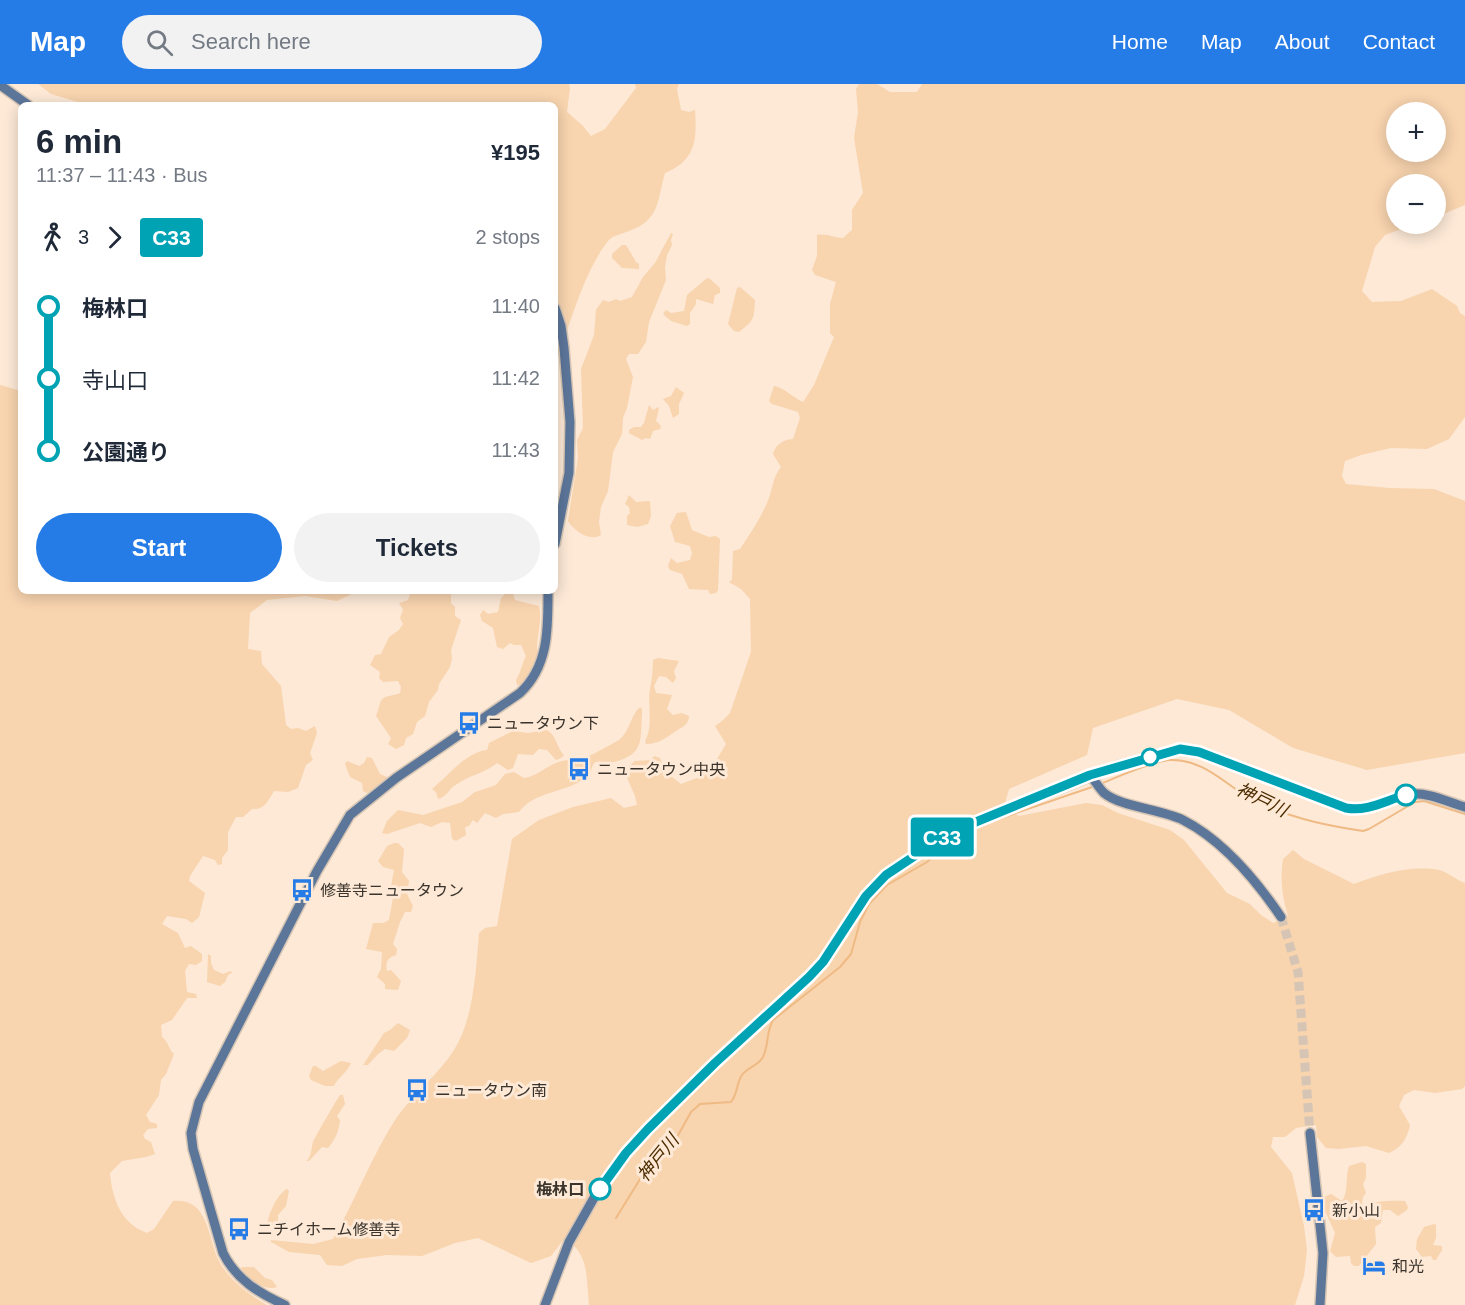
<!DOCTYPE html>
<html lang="en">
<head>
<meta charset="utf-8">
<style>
	:root { --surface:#fff; --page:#f2f2f3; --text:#1f2937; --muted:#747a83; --accent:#267ce6 }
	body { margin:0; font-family:Arial,"Noto Sans JP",sans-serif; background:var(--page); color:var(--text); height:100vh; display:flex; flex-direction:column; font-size:22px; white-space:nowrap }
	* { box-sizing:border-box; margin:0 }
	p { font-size:20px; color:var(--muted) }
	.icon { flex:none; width:33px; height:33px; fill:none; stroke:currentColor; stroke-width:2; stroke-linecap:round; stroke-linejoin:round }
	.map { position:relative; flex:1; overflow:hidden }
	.drawer { position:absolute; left:18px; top:18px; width:540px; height:492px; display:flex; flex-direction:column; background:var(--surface); border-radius:9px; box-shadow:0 3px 15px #0003 }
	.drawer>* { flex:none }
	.badge { padding:0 12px; border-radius:4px; font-size:21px; line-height:39px }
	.controls { position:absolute; left:1386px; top:18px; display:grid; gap:12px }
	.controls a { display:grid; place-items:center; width:60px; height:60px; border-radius:50%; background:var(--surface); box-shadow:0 3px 15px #0003; font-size:30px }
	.map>.badge { position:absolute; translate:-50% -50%; box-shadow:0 0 0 3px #fff }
	.legs { display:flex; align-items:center; gap:9px; height:66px; padding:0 18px; font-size:20px }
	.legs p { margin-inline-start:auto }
	.headline { display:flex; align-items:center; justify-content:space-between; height:102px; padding:0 18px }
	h1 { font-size:33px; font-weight:700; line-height:45px }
	.primary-button { display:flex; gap:12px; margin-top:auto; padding:12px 18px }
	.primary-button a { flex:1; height:69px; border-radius:36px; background:var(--accent); color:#fff; font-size:24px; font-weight:700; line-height:69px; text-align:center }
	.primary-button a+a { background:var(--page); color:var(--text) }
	ul { padding:0 18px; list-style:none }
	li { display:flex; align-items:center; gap:21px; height:72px; font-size:22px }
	li i { display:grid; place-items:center; width:9px; height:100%; margin:0 8px; background:currentColor }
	li i::after { content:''; width:15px; height:15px; margin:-8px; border:4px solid; border-radius:50%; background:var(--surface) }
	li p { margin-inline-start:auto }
	li:first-child i { background:linear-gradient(#0000 50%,currentColor 0) }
	li:last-child i { background:linear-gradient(currentColor 50%,#0000 0) }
	header { display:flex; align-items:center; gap:36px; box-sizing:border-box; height:84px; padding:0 30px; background:var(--accent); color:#fff }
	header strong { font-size:28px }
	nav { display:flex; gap:33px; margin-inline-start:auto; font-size:21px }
	.search { width:420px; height:54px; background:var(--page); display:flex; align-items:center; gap:15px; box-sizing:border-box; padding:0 21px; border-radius:33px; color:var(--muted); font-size:22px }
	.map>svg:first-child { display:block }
</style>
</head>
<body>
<header>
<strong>Map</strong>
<div class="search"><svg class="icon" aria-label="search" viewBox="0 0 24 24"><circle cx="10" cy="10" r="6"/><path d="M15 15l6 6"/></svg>Search here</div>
<nav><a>Home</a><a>Map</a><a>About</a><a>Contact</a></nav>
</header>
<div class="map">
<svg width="1465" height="1221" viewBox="0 0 1465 1221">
	<rect width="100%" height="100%" fill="#fde9d6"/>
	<path fill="#f8d4af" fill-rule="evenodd" d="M38,0H569L570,4L567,28L582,41L591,52L605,45L636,4L635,0H679L677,5L681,26L689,28L695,26C697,56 696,76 665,89C657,117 660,136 629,147C622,150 613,151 608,157C584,187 567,247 555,285V21H88L51,10Z
		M859,0H877L890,8H917L922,0H1465V121L1436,133V100H1396V140H1415L1385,151L1375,163L1362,207L1372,218L1401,217L1432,205L1457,222L1460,229L1465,232V333L1449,355L1427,365L1391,364L1361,371L1345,377L1342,392L1346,400L1390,404L1434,405L1465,417V669L1367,686L1293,664L1229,626L1177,615L1093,644L1087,671L1009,705L1004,723L1019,732L1086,719L1102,721L1118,729L1170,746L1184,756L1227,809L1250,820L1261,831L1273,839L1288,832C1282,812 1280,796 1283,775L1293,766L1304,775L1354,800C1380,790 1411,781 1439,786C1448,788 1456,796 1465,799V1002L1462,1005L1435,1009L1414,1006L1404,1011L1399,1022L1410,1041C1407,1055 1402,1063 1389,1069L1366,1062L1339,1065L1326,1064L1317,1053L1316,1041L1296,1044L1285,1053H1273L1271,1063L1292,1089L1304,1142L1307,1166L1304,1192L1295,1221H589C586,1195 590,1168 564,1155L551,1172L531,1179L478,1154L455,1159L422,1172L387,1171L357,1175L342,1182L327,1181L320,1171L289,1168L271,1158V1156L313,1160L333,1155C356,1115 372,1071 397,1033C414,1009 439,990 454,966C474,935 476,885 479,849L485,844L497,842L512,755L539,736L573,723L611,714L624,724L637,721L635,712L624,687L635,677L651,676L654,672L660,674L666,688L681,700L705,691L707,683L717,675L726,660L715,642L722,637L730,629L751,568L750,515L741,505L729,498L732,496L733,467L740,465C750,450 760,435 767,419C773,406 772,394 781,383L773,370C776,360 783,356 793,355L800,334L798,328L772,320L769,317L774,302C785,304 792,313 803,318L814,301L834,253L830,249V220L836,198L815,191L812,186L817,172V151C826,149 834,154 843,154L852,146V126L863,109L854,54L858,28L856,5ZM1396,28H1436V68H1396Z
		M671,149L673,150L671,156L672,161L667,171L665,183L666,196L649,238L646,258L638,270H629L626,275L633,293L627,324L623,334L622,350L613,368L608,407L601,423L599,438L601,451C590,458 574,447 568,437L578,374L577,356L583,344L581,285L594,251L596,226L603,216L609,218L616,215L620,217L632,213L643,193L655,179Z
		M622,161H626L636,178L639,180V185L622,184L612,174V170Z
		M707,194L710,195L720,204V209L715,211L713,220L696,215V220L690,229V240L687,242L671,237L663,230L666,226L671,229L684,227L687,211Z
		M740,203L755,216C754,236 754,236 739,248L734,247L728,240L737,204Z
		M0,301L21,307V507H358L337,517L305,512L267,516L250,529L248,565L261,567L262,580L281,602L286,641L291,645L298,644L306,647L315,642L317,649L310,669L313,676L306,681L298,704L288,708L274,707C268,717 265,726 252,725L243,733H236L228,748V766L222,774V780L218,781L215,776L203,772L190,792L189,797L205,809L199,833L192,839L186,835L167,832L162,840L178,849L185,864L191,862L202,870V877L196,881L189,880L185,887L187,908L196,910L197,914H187L172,936L161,941L162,953C169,958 168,965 174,970L166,990L161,996L159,1011L146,1031L150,1038L157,1040V1044L148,1045L143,1051L145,1055L151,1058L155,1070L146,1073L122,1077L110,1089C112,1114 121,1140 147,1149L154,1145L173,1117C207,1113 208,1151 217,1173C227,1195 248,1210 267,1221H0Z
		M676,303L684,309L679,320V330L673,334L669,322L663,315L671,312Z
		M649,321L653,326L658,323L659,324L656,337L661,342L660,345L653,347L650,355L646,354L642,356L629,349V346L634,343H641L644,339Z
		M629,411L636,418L650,417L651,432L648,440L637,443L627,441V432L630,429L629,423L625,420Z
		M686,428L692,446L709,453L716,452L720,455L718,506L716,509L710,510L708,506L689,505L682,490L670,486L668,482L671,474L677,479L690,476L692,469L690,462L675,458L670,442L677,429Z
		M411,507H451V519L455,523V532L461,536L451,566L452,575L450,583L439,600L438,606L429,618L425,632L417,638L413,650L406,654L404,661L396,665L388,660L391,654L376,632C378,628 379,621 381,617C384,611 394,612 400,609L401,603L398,597L383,598L379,594L380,588L370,581L375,571L381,570L389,553L399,546L403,540L400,534L403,526L399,519L408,516Z
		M508,507L513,509L515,516L539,522C542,535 538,548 537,561C537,565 538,568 538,571C536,581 527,601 517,601L516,596C521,588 522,580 526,572L521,561H514L510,559L503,565L497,563L493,544L482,537L480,531L483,526L488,530L498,528L501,514Z
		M658,574L679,577L674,587L676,594L673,599L666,593L659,592L654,602L656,609L672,611L667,625L673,631L682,629L689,632C688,643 681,643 673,649C663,656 657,660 646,660L645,657C654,641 647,622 650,605C652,595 653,586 653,576Z
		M639,624H642V630C640,656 645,670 614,678C608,679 601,677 595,678C591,683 591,690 585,694C566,709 534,707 519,728L503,730L496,734L485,729L477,739L473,736L469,742L465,743L466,751L456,757L452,755L450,739L442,738L431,743L420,739L387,750L382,749L387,737L398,726L423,731L462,718L475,708L496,701L505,690L514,688L524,694C539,692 548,680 562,677C568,675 575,677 581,675C589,673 612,660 619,656C630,647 630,633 639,624Z
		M547,646C557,652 556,663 564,671L561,674L556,676L547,666L539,665L533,671L518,670L513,684L508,686L497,679C485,689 470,691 457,700C449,704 448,712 438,715L436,708L432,705C448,692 466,668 487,666L489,659L513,647L528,649Z
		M367,673L372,674L380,690L387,693L385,699L379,700L375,705L366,709L363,707L362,699L350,693L345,680L347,677L359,682L364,679Z
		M394,759H398L404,765L402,788L409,797L407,810L413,822L411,828H405L400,838L393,860L397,865L396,871C388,873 385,878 387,887L391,886L401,897L398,906L385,905V900L377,893L381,885L382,868L366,865L373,839H383L389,836L394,808L391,802L394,786L383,783L378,777L387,762Z
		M208,870L211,872V879L214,886L223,890L231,887L232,889L228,891L225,898L220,902L207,898Z
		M398,939L410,946L407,954L394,967L385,965L378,970L368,981H363L384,949L390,946Z
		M341,977L351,979C347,989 338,993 334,1002H325L311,996L309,992L313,982H316L323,987Z
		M340,1011H343L345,1020L337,1032L340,1036C339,1047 335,1056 328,1064L322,1063L309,1077H307C312,1070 311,1065 313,1058C315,1053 337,1015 340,1011Z
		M1362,1078L1366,1080V1094L1363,1100L1366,1109L1363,1113L1362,1119L1366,1121C1373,1117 1397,1116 1405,1117L1408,1123L1407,1126L1398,1132L1390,1126H1383L1381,1139L1375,1143L1376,1160L1359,1182H1354L1351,1179L1350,1172L1336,1173L1330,1167L1335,1149L1322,1120L1324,1113L1331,1110L1342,1117C1349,1108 1345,1093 1349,1082Z
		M287,1105L289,1107L286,1122L278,1131V1142L271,1144L267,1142C268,1131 277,1110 287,1105Z
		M1434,1140L1436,1141V1154L1433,1161L1442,1162V1166L1436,1176H1433L1431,1172L1422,1173L1416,1165L1417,1155L1424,1143Z
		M241,1183H254L265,1194L272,1196L277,1203C265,1208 245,1195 241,1183Z"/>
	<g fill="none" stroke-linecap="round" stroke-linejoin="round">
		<path stroke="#efba84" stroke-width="2" d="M1100,700C1118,693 1152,677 1170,676C1199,675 1219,694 1240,708C1249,714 1260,718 1269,723C1299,736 1330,742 1363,747L1369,745L1415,718L1424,717L1465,730
			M981,741L1095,702
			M616,1134L650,1079L671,1064L691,1028L700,1020L731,1018C738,1009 736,1000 742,991C748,983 758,982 763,973C769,961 766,948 773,936L840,883L851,870L860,838L869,820L887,801L927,778L952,756L970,745"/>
		<path stroke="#d6c5b4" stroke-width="9" stroke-dasharray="9 4.5" stroke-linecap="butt" d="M1281,833L1298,888L1310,1049"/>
		<g stroke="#d6c5b4" stroke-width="12">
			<path id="secondary" d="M0,1L28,21
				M555,224L561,242L564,264L570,338L569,389L555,460
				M1090,691C1095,697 1099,704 1104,709C1121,723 1160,725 1183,736C1224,757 1256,796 1281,833
				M1310,1049L1323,1169L1320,1221
				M285,1221C258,1209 236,1195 223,1169L193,1065L191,1049L199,1018L317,787L350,731L396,694L520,609C549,582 548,544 548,507
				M545,1221L569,1158L599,1105L626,1069L715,979L809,893L823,878L866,812L875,801L886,791L949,749L1117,682L1180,665L1199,668L1346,724C1370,729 1387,713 1410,710C1428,708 1448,718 1465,723"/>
		</g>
		<use href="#secondary" stroke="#5c769a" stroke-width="9"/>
	</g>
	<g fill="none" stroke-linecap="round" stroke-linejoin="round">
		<g stroke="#fff" stroke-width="14">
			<path id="line-1" d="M600,1105L626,1069L648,1045L715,979L809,893L823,878L866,812L886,791L949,749L1090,691L1180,665L1199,668L1346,724C1368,728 1386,716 1406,711"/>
		</g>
		<use href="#line-1" stroke="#00a3b4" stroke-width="9"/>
	</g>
	<defs>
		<g id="bus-bare" transform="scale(1.8)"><path d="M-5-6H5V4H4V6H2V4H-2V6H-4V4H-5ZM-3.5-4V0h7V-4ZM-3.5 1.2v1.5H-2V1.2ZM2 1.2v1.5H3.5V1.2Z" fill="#267ce6" stroke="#fde9d6" stroke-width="2.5" paint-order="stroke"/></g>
		<g id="hotel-bare" transform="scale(1.8)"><path d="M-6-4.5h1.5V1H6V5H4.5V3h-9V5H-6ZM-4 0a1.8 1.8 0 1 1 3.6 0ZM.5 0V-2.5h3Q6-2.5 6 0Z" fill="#267ce6" stroke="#fde9d6" stroke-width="2.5" paint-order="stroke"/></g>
	</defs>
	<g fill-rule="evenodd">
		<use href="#bus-bare" x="469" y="639"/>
		<use href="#bus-bare" x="579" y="685"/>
		<use href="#bus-bare" x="302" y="806"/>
		<use href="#bus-bare" x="417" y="1006"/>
		<use href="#bus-bare" x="1314" y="1126"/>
		<use href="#bus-bare" x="239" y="1145"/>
		<use href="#hotel-bare" x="1374" y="1182"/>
	</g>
	<g fill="#fff" stroke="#00a3b4" stroke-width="3">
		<circle cx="1150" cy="673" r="8"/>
		<circle cx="1406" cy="711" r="10"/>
		<circle cx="600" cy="1105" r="10"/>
	</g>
	<g text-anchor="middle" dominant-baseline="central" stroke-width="6" stroke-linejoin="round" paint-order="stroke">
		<g font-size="16" fill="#3b342c" stroke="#fde9d6" text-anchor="start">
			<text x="487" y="639">ニュータウン下</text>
			<text x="597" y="685">ニュータウン中央</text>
			<text x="320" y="806">修善寺ニュータウン</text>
			<text x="435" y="1006">ニュータウン南</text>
			<text x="1332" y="1126">新小山</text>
			<text x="257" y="1145">ニチイホーム修善寺</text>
			<text x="1392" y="1182">和光</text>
		</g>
		<g font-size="16" font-weight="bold" fill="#3b342c" stroke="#fde9d6" text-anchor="end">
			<text x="584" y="1105">梅林口</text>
		</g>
		<g font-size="18" font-style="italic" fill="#4d2c00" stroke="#fde9d6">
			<text transform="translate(1262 716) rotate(26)">神戸川</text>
			<text transform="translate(658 1074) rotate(-51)">神戸川</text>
		</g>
	</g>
</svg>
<div class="controls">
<a>+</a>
<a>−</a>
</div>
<b class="badge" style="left:942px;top:753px;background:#00a3b4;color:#fff">C33</b>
<section class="drawer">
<div class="headline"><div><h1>6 min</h1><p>11:37 – 11:43 · Bus</p></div><b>¥195</b></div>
<div class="legs"><svg class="icon" aria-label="walk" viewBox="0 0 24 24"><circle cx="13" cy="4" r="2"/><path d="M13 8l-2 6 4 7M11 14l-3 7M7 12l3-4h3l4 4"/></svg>3<svg class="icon" aria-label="forward" viewBox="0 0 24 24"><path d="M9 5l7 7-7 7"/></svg><b class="badge" style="background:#00a3b4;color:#fff">C33</b><p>2 stops</p></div>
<ul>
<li><i style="color:#00a3b4"></i><b>梅林口</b><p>11:40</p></li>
<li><i style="color:#00a3b4"></i><span>寺山口</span><p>11:42</p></li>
<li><i style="color:#00a3b4"></i><b>公園通り</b><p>11:43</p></li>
</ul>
<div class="primary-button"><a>Start</a><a>Tickets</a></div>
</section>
</div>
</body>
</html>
